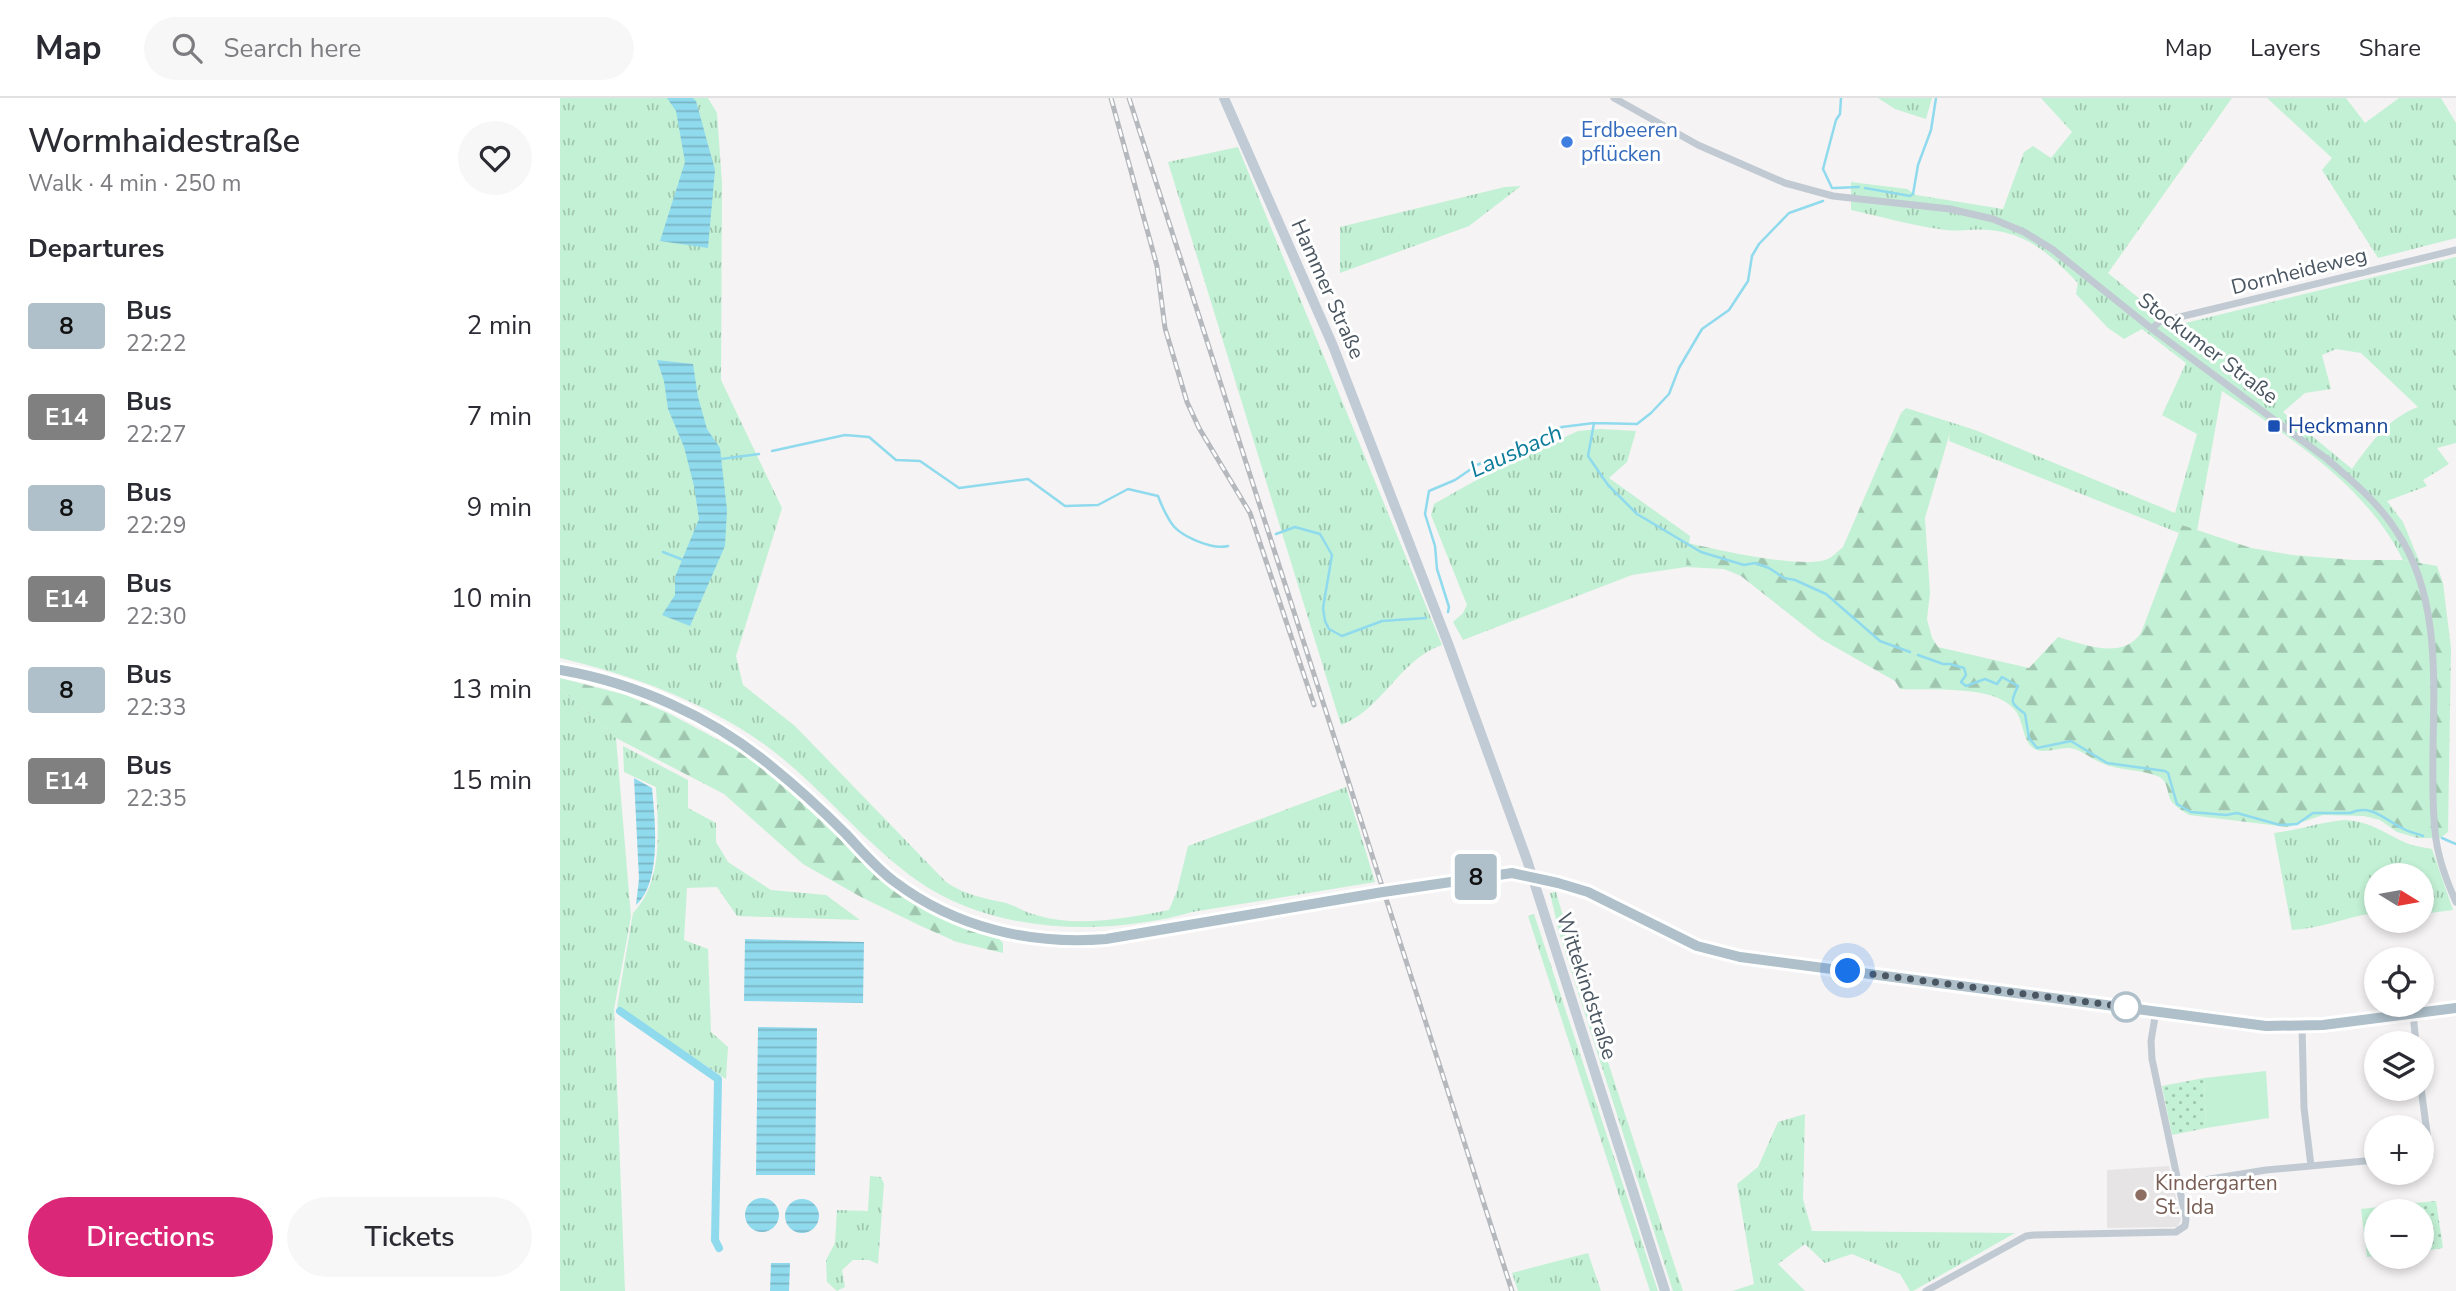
<!DOCTYPE html>
<html lang="en">
<head>
<meta charset="utf-8">
<style>
	:root { --surface:#fff; --page:#f7f7f7; --text:#2b2b33; --muted:#7c7c81; --line:#e1e1e2; --accent:#db2777 }
	body { margin:0; font-family:"Nunito Sans",sans-serif; background:var(--page); color:var(--text); height:100vh; display:flex; flex-direction:column; font-size:26px; white-space:nowrap }
	* { box-sizing:border-box; margin:0 }
	p { font-size:23px; color:var(--muted) }
	.icon { flex:none; width:38px; height:38px; fill:none; stroke:currentColor; stroke-width:2; stroke-linecap:round; stroke-linejoin:round }
	.map { position:relative; flex:1; overflow:hidden }
	.drawer { display:flex; flex-direction:column; background:var(--surface); width:560px }
	.drawer>* { flex:none }
	.badge { padding:0 14px; border-radius:5px; font-size:24px; line-height:46px }
	.needle { width:46px; rotate:101deg }
	.buttons { position:absolute; left:1804px; top:765px; display:grid; gap:14px }
	.buttons a { display:grid; place-items:center; width:70px; height:70px; border-radius:50%; background:var(--surface); box-shadow:0 4px 10px #0003; font-size:35px }
	.you { position:absolute; width:35px; height:35px; margin:-18px; border:5px solid #fff; border-radius:50%; background:#1a73e8; box-shadow:0 0 0 10px #1a73e833 }
	.map>.badge { position:absolute; translate:-50% -50%; box-shadow:0 0 0 4px #fff }
	h2 { padding:0 28px; font-size:26px; line-height:63px }
	.round { display:grid; place-items:center; flex:none; width:74px; height:74px; border-radius:37px; background:var(--page) }
	.headline { display:flex; align-items:center; justify-content:space-between; height:119px; padding:0 28px }
	h1 { font-size:33px; font-weight:600; line-height:52px }
	.action { display:flex; gap:14px; margin-top:auto; padding:14px 28px }
	.action a { flex:1; height:80px; border-radius:42px; background:var(--accent); color:#fff; font-size:28px; font-weight:600; line-height:80px; text-align:center }
	.action a+a { background:var(--page); color:var(--text) }
	ul { padding:0; list-style:none }
	li { display:flex; align-items:center; gap:21px; height:91px; padding:0 28px }
	li div { flex:1 }
	li b { display:block; font-size:26px }
	li em { font-style:normal }
	li .badge { min-width:77px; font-weight:700; text-align:center }
	header { display:flex; align-items:center; gap:42px; box-sizing:border-box; height:98px; padding:0 35px; background:var(--surface); border-bottom:2px solid var(--line) }
	header strong { font-size:33px }
	nav { display:flex; gap:38px; margin-inline-start:auto; font-size:24px }
	.search { width:490px; height:63px; background:var(--page); display:flex; align-items:center; gap:18px; box-sizing:border-box; padding:0 24px; border-radius:38px; color:var(--muted); font-size:26px }
	main { display:flex; flex:1; min-height:0 }
	.map>svg:first-child { display:block }
</style>
</head>
<body>
<header>
<strong>Map</strong>
<div class="search"><svg class="icon" aria-label="search" viewBox="0 0 24 24"><circle cx="10" cy="10" r="6"/><path d="M15 15l6 6"/></svg>Search here</div>
<nav><a>Map</a><a>Layers</a><a>Share</a></nav>
</header>
<main>
<section class="drawer">
<div class="headline"><div><h1>Wormhaidestraße</h1><p>Walk · 4 min · 250 m</p></div><a class="round"><svg class="icon" aria-label="heart" viewBox="0 0 24 24"><path d="M12 20l-8-8c-3-5 5-10 8-4 3-6 11-1 8 4z"/></svg></a></div>
<h2>Departures</h2>
<ul>
<li><span class="badge" style="background:#afc0ca;color:#111">8</span><div><b>Bus</b><p>22:22</p></div><em>2 min</em></li>
<li><span class="badge" style="background:#808080;color:#fff">E14</span><div><b>Bus</b><p>22:27</p></div><em>7 min</em></li>
<li><span class="badge" style="background:#afc0ca;color:#111">8</span><div><b>Bus</b><p>22:29</p></div><em>9 min</em></li>
<li><span class="badge" style="background:#808080;color:#fff">E14</span><div><b>Bus</b><p>22:30</p></div><em>10 min</em></li>
<li><span class="badge" style="background:#afc0ca;color:#111">8</span><div><b>Bus</b><p>22:33</p></div><em>13 min</em></li>
<li><span class="badge" style="background:#808080;color:#fff">E14</span><div><b>Bus</b><p>22:35</p></div><em>15 min</em></li>
</ul>
<div class="action"><a>Directions</a><a>Tickets</a></div>
</section>
<div class="map">
<svg width="1896" height="1193" viewBox="0 0 1896 1193">
	<defs>
		<pattern id="grass-tufts" width="24" height="20" patternUnits="userSpaceOnUse" patternTransform="scale(1.75)"><rect width="24" height="20" fill="#c3f1d5"/><path d="M3 7l-1-3M5 7V3M7 7l1-3M15 17l-1-3M17 17v-4M19 17l1-3" fill="none" stroke="#a0c6b0"/></pattern>
		<pattern id="forest-firs" width="22" height="20" patternUnits="userSpaceOnUse" patternTransform="scale(1.75)"><rect width="22" height="20" fill="#c3f1d5"/><path d="M5 1l3.5 6h-7zM16 11l3.5 6h-7z" fill="#a0c6b0"/></pattern>
		<pattern id="park-dots" width="8" height="8" patternUnits="userSpaceOnUse" patternTransform="scale(1.75)"><rect width="8" height="8" fill="#c3f1d5"/><path d="M2 2h.1M6 6h.1" fill="none" stroke="#a0c6b0" stroke-width="1.8" stroke-linecap="round"/></pattern>
		<pattern id="water-rules" width="6" height="5" patternUnits="userSpaceOnUse" patternTransform="scale(1.75)"><rect width="6" height="5" fill="#90daee"/><path d="M0 2.5h6" fill="none" stroke="#78b4c4"/></pattern>
	</defs>
	<rect width="100%" height="100%" fill="#f5f3f3"/>
	<path fill="#e6e4e5" d="M1609,1068L1621,1122L1617,1129L1547,1130V1072Z"/>
	<path fill="url(#grass-tufts)" fill-rule="evenodd" d="M0,0H148L157,15L162,85L161,282L222,410L176,558L183,587L235,628L386,784C405,797 423,800 446,805C456,808 465,814 476,817C517,830 568,820 609,812L617,793L628,748L786,689L815,784L632,814C545,839 431,836 355,781C305,745 266,695 217,656C155,607 76,578 0,560Z
		M1318,0H1372L1366,21L1335,11Z
		M1481,0H1672L1548,175L1613,228L1896,159V345L1877,350L1889,366L1863,382L1867,388L1827,403L1843,424L1860,465L1843,462C1805,386 1730,340 1662,293L1637,433L1623,427L1619,435L1389,343L1390,331L1341,315L1346,310L1415,332L1615,415L1637,336L1602,317L1626,265L1582,231L1564,241L1548,230L1516,196L1518,185C1492,158 1468,135 1429,132C1414,130 1400,134 1386,132C1354,128 1322,119 1291,112V84L1347,91L1356,97L1443,111L1464,54L1473,48L1491,60L1512,34ZM1776,251L1801,255L1858,309C1828,320 1810,346 1792,371L1723,314L1745,295L1771,291L1762,257Z
		M1707,0H1786L1805,25L1839,0H1881L1896,25V140L1818,160L1762,72L1772,60Z
		M678,49L882,547C840,561 822,612 781,627L608,64Z
		M961,88L909,128L780,175V129L945,89Z
		M1040,331L1076,333L1067,364L1049,380L1130,438L1126,469L1072,477L903,542L893,524L903,515L907,507L871,417L874,406L936,371L1018,333Z
		M0,590L56,640L71,819L54,911L65,1193H0Z
		M63,648L128,682V710L156,725V744L168,764L211,792L266,797L300,822L177,818L157,789L127,790L124,842L148,851L151,934L168,949L166,981L57,909L73,815C104,783 98,730 96,689L64,674Z
		M1785,722C1811,724 1821,733 1844,744C1852,748 1863,749 1872,751L1893,812L1862,816V777H1816V815C1788,818 1761,831 1732,832L1714,735C1739,732 1761,724 1785,722Z
		M996,794L1027,900L1123,1193H1113L999,834L990,795Z
		M974,816L1098,1193H1090L968,818Z
		M1245,1016L1243,1101L1252,1133L1455,1135L1353,1193H1350L1340,1176L1292,1156L1265,1165L1245,1146L1218,1166L1245,1193H1172L1194,1186L1177,1086L1198,1069L1218,1024Z
		M310,1078L321,1079L324,1086L318,1166L309,1162H293L282,1172L285,1189L277,1193L267,1184L266,1162L275,1145L277,1112L308,1113Z
		M1028,1155L1041,1193H958L952,1175Z"/>
	<path fill="url(#forest-firs)" d="M1341,315L1391,331L1365,420L1370,495L1367,521L1372,540L1378,549L1469,570L1498,539C1523,546 1562,563 1581,535L1622,427L1691,450L1732,457L1794,462H1843L1877,468L1883,485L1891,550L1888,734L1880,740H1858L1837,734L1820,722L1804,718L1763,717L1728,729L1629,717C1623,713 1617,710 1612,704C1606,695 1609,682 1597,678C1580,671 1561,673 1544,666C1532,662 1523,652 1510,650C1499,649 1482,657 1473,650C1462,642 1464,622 1454,611C1432,586 1372,593 1340,591L1335,583L1261,541L1181,478L1164,471L1126,469L1128,445C1159,452 1236,470 1265,462C1272,460 1278,453 1283,449Z
		M0,580L66,597L108,615L179,653L216,679L332,791L380,820L411,833L435,837L443,845V855L397,844L361,828L301,799L243,766L164,696L56,640L0,590Z"/>
	<path fill="url(#park-dots)" d="M1644,980L1646,1030L1612,1037L1602,988Z
		M1876,1103L1883,1150L1862,1153V1113H1855L1854,1105Z"/>
	<path fill="#c3f1d5" d="M1706,973L1709,1020L1646,1030L1644,980Z
		M1854,1105L1855,1113H1816V1158L1807,1159L1801,1111Z"/>
	<path fill="url(#water-rules)" d="M107,0H133L136,3L155,72L148,150L100,143L125,64L116,13Z
		M97,262L133,266L138,299L147,331L160,350L167,412L165,448L130,528L102,517L115,497V479L139,421L134,388L124,349L108,311L104,283Z
		M74,680L92,690C95,722 102,784 76,807L79,781Z
		M185,841L304,844L303,905L184,903Z
		M198,929L257,930L255,1077H196Z
		M185 1117a17 17 0 1 1 34 0a17 17 0 1 1-34 0Z
		M225 1118a17 17 0 1 1 34 0a17 17 0 1 1-34 0Z
		M211,1165H230L229,1193H210Z"/>
	<g fill="none" stroke-linecap="round" stroke-linejoin="round">
		<path stroke="#90daee" stroke-width="2.5" d="M1272,90L1263,71L1276,22L1280,16L1281,0
			M1274,90L1299,89
			M1305,90L1350,98L1353,96L1358,67L1371,32L1376,0
			M1034,325L1028,358L1048,387L1077,416L1141,454L1184,467L1195,465L1209,470L1224,480L1235,482L1266,496L1320,543L1350,554
			M212,353L285,337L309,339L336,362L360,363L399,390L468,381L505,408L538,407L568,391L598,398C601,406 605,415 610,423C618,438 652,452 668,448
			M161,361L199,356
			M716,436L735,429L760,436L772,457L763,510L765,523L769,531L782,538L822,523L866,520
			M103,454L126,463
			M888,514L889,509L877,471L875,448L865,416L869,393L895,382L917,367L1002,329L1034,325L1077,326L1091,315L1109,296L1119,270L1142,231L1169,212L1188,183L1192,158L1199,146L1229,115L1263,103
			M1358,557L1383,566H1390L1404,570L1406,577L1401,584L1406,588L1425,581L1437,586L1442,579L1458,588C1450,605 1450,604 1465,616L1469,640L1477,650L1511,643L1547,665L1605,673L1608,675L1617,706L1631,714L1666,717L1677,715L1720,727L1737,726L1753,715H1790C1811,705 1825,722 1842,730C1848,734 1856,735 1863,738
			M1882,740L1896,746"/>
		<path stroke="#90daee" stroke-width="8" d="M60,913L158,981L155,1142L159,1150"/>
		<path stroke="#c1cad2" stroke-width="7" d="M1054,0L1138,47L1225,85L1273,98L1390,111L1433,121L1464,134L1492,151L1592,231L1767,361C1792,383 1819,405 1837,434C1894,519 1865,637 1875,733C1877,757 1886,782 1896,804
			M1592,231L1599,224L1896,152
			M1853,916L1856,945
			M1742,928L1744,1010L1751,1068
			M1861,990L1870,1057L1862,1058
			M1619,1086L1706,1072L1816,1062
			M1366,1193L1466,1138L1474,1137L1616,1134L1625,1128L1626,1121L1592,961L1591,943L1596,913"/>
		<path stroke="#c1cbd6" stroke-width="10" d="M664,0L773,248L889,548L967,762L1105,1193
			M0,572C76,585 152,619 211,668C234,687 257,707 278,728C296,747 314,769 335,784C397,831 470,847 546,841L823,794L952,775L998,784L1028,794L1137,848L1180,859L1706,928L1763,927L1896,910"/>
		<g stroke="#b5b8bd" stroke-width="5">
			<path id="rail" d="M551,0L597,168L605,230L627,304L639,330L690,415L754,607
				M569,0L952,1193"/>
		</g>
		<use href="#rail" stroke="#fff" stroke-width="2.5" stroke-dasharray="8" stroke-linecap="butt"/>
	</g>
	<g fill="none" stroke-linecap="round" stroke-linejoin="round">
		<g stroke="#fff" stroke-width="16">
			<path id="line" d="M0,572C76,585 152,619 211,668C237,689 262,712 286,736C301,752 317,771 335,784C396,830 471,847 546,841L823,794L952,775L998,785L1028,794L1137,848L1180,859L1706,928L1763,927L1896,910"/>
		</g>
		<use href="#line" stroke="#afc0ca" stroke-width="10"/>
		<path stroke="#4a5661" stroke-width="7" stroke-dasharray="0 12.6" d="M1288,873L1566,909"/>
	</g>
	<circle fill="#3f7fe0" stroke="#fff" stroke-width="2.5" cx="1007" cy="44" r="7"/>
	<rect fill="#1a4fb4" stroke="#fff" stroke-width="2.5" x="1707" y="321" width="14" height="14" rx="3.5"/>
	<circle fill="#fff" stroke="#afc0ca" stroke-width="3.5" cx="1566" cy="909" r="14"/>
	<circle fill="#8d6e63" stroke="#fff" stroke-width="2.5" cx="1581" cy="1097" r="7"/>
	<g text-anchor="middle" dominant-baseline="central" stroke-width="6" stroke-linejoin="round" paint-order="stroke">
		<g font-size="21" fill="#366cbe" stroke="#fff" text-anchor="start">
			<text x="1021" y="32">Erdbeeren<tspan x="1021" dy="24">pflücken</tspan></text>
		</g>
		<g font-size="21" fill="#4a5661" stroke="#fff">
			<text transform="translate(1739 173) rotate(-14)">Dornheideweg</text>
			<text transform="translate(768 191) rotate(66)">Hammer Straße</text>
			<text transform="translate(1648 250) rotate(37)">Stockumer Straße</text>
			<text transform="translate(1027 888) rotate(72)">Wittekindstraße</text>
		</g>
		<g font-size="21" fill="#164399" stroke="#fff" text-anchor="start">
			<text x="1728" y="328">Heckmann</text>
		</g>
		<g font-size="21" fill="#785e54" stroke="#fff" text-anchor="start">
			<text x="1595" y="1085">Kindergarten<tspan x="1595" dy="24">St. Ida</tspan></text>
		</g>
		<g font-size="23" font-style="italic" fill="#0c7c9b" stroke="#fff">
			<text transform="translate(956 353) rotate(-24)">Lausbach</text>
		</g>
	</g>
</svg>
<div class="buttons">
<a><svg class="needle" viewBox="-14 -14 28 28"><path d="M0-13l5 13h-10z" fill="#e53935"/><path d="M0 13l5-13h-10z" fill="#7c7c81"/></svg></a>
<a><svg class="icon" aria-label="locate" viewBox="0 0 24 24"><circle cx="12" cy="12" r="6"/><path d="M12 2v4M12 18v4M2 12h4M18 12h4"/></svg></a>
<a><svg class="icon" aria-label="layers" viewBox="0 0 24 24"><path d="M12 4l9 5-9 5-9-5zM3 14l9 5 9-5"/></svg></a>
<a>+</a>
<a>−</a>
</div>
<div class="you" style="left:1288px;top:873px"></div>
<b class="badge" style="left:916px;top:779px;background:#afc0ca;color:#111">8</b>
</div>
</main>
</body>
</html>
